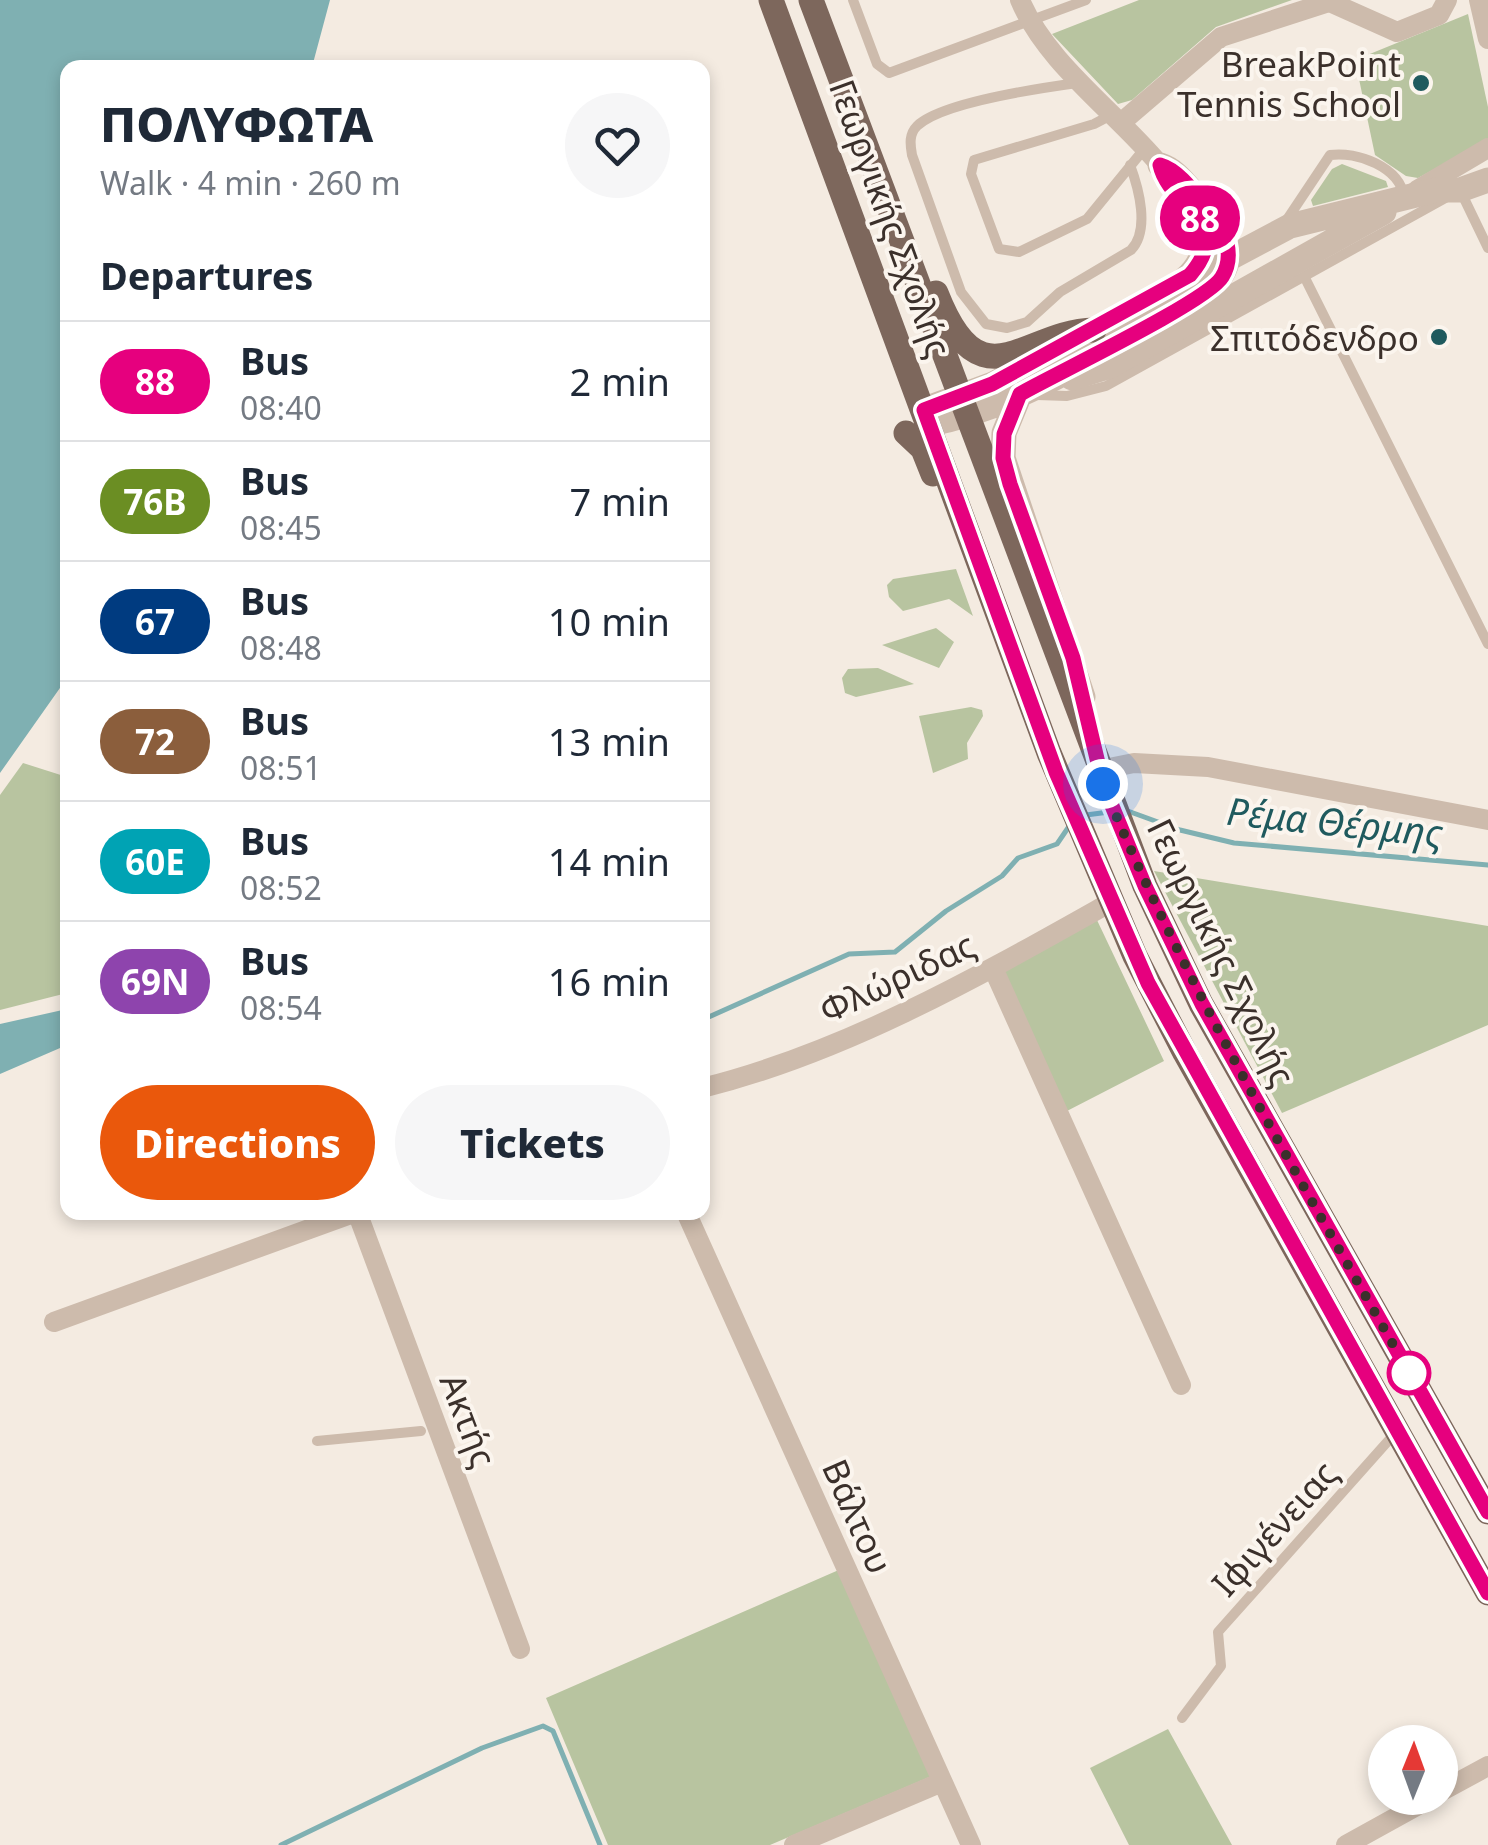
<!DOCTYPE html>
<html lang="en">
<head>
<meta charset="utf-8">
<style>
	:root { --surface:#fff; --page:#f6f6f7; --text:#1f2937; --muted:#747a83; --line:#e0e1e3; --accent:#ea580c }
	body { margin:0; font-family:"Noto Sans",sans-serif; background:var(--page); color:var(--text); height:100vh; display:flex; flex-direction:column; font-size:38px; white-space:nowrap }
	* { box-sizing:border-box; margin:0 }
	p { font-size:32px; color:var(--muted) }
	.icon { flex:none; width:55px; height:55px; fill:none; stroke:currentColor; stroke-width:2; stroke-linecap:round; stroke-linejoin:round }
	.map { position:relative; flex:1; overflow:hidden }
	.sheet { position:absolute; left:60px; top:60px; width:650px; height:1160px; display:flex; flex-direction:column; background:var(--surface); border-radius:20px; box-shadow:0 5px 15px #0003 }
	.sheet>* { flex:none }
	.badge { padding:0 20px; border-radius:32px; font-size:35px; line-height:65px }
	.needle { width:65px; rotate:1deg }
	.buttons { position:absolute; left:1368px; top:1725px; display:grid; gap:20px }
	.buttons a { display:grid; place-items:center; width:90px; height:90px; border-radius:50%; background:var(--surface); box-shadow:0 5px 15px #0003; font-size:50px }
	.you { position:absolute; width:50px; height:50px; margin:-25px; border:8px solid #fff; border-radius:50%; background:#1a73e8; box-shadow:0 0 0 15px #1a73e833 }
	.map>.badge { position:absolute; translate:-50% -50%; box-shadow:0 0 0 5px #fff }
	h2 { padding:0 40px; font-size:38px; line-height:90px }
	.round { display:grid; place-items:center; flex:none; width:105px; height:105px; border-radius:52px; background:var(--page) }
	.head { display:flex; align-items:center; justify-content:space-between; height:170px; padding:0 40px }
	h1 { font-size:48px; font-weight:800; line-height:75px }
	.action { display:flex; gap:20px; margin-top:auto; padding:20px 40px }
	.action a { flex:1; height:115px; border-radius:60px; background:var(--accent); color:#fff; font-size:40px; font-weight:800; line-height:115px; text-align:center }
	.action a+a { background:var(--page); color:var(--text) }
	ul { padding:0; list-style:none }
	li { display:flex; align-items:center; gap:30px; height:120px; padding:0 40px; border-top:2px solid var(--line) }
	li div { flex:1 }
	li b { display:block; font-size:38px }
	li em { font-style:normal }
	li .badge { min-width:110px; font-weight:700; text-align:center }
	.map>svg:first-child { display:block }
</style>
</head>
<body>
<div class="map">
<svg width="1488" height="1845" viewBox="0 0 1488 1845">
	<rect width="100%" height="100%" fill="#f4ebe1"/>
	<path fill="#b8c4a0" d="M1139,0H1292L1216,27L1132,100L1118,104L1052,34Z
		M1468,14L1488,107V140L1418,178L1406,176L1375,155L1355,60Z
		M1342,164L1386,181L1388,187L1313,206L1311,200L1332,169Z
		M956,569L973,616L949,599L903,611L889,597L887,585L893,579Z
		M936,628L954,642L939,668L882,645Z
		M878,668L914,684L856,697L845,693L842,678L848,669Z
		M971,707L982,710L983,716L967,743L968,759L933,773L919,716Z
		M23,763L67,777V993L0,1010V795Z
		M1154,871L1488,926V1025L1282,1113Z
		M1096,918L1164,1061L1065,1112L999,971Z
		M841,1569L932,1776L770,1845H608L546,1698Z
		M1168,1729L1232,1845H1129L1090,1768Z"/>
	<path fill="#7fb0b2" d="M0,0H330L312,67L68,68L67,678L0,773Z
		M67,1009V1045L0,1074V1024Z"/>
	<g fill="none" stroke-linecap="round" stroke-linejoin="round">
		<path stroke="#7fb0b2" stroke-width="5" d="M1125,810L1180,830L1234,843L1488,865
			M1086,815L1109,812
			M702,1020L849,954L895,952L946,911L1002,876L1018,858L1057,844L1072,822
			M281,1845L482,1748L543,1726L553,1731L600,1845"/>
		<path stroke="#cdbbac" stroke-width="10" d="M853,0L877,64L889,73L1086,0
			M1077,83C1041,88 942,102 917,126C909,134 910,144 912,155L961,292L986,324L1007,328L1027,322L1060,292L1131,250C1150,230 1139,189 1130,165
			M1115,113L1094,124L974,160L971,174L999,249L1019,252L1087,219L1145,148
			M1284,224L1330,155C1357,151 1400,167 1404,197
			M1305,278L1488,644
			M1037,395L1067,396L1106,386L1460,190L1488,248
			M317,1441L421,1431
			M1182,1718L1221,1666L1218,1632L1397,1431"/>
		<path stroke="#cdbbac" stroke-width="20" d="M1020,0C1046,63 1116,112 1160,165
			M1479,0L1488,39
			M1330,2L1397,32L1439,15L1447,0
			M1123,121L1221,37L1335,0
			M1417,190L1488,148
			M1099,770L1134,763L1208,767L1488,820
			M993,968L1181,1385
			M702,1088C847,1052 981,975 1111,902
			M357,1212L520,1649
			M686,1212L971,1845
			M54,1322L356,1212
			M1440,1792L1488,1766
			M794,1845L942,1782
			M1346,1845L1431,1798"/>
		<path stroke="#cdbbac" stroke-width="25" d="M1185,279C1209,258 1211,229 1189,206
			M1072,378L1110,366L1384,212
			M1020,394L1004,433L1003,458L1083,697
			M925,409L993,384L1290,226L1436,190H1460L1488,180
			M930,424C1025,406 1112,344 1196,299C1247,266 1229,233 1196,196C1185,184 1176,170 1160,165"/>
		<path stroke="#7d675c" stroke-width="25" d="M771,0L1049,753L1135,956L1185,1053L1488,1593
			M811,0L1145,886L1201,1004L1488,1512
			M936,293C981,408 1024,331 1094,330
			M906,433L923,449L933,474"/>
	</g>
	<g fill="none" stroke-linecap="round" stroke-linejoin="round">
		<g stroke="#fff" stroke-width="22">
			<path id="line" d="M1488,1512L1202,1004L1145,886L1103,784L1073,658L1010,484L1003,458L1004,434L1020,394C1055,374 1208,301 1222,277C1235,256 1226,230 1211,213C1197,197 1181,171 1160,165C1169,207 1236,222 1190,275L992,384L924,410L1056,772L1148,983L1488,1593"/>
		</g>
		<use href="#line" stroke="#e6007e" stroke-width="15"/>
		<path stroke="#3b302b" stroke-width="10" stroke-dasharray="0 18" d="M1103,784C1188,993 1303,1184 1413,1380L1409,1373"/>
	</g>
	<g fill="#1f5a5e" stroke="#fbf5ee" stroke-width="4">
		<circle cx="1421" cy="83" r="10"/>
		<circle cx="1439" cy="337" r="10"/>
	</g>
	<circle fill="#fff" stroke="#e6007e" stroke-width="5" cx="1409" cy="1373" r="20"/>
	<g text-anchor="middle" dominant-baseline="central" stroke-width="8" stroke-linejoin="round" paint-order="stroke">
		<g font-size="35" fill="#3b302b" stroke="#fbf5ee" text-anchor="end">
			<text x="1401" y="63">BreakPoint<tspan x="1401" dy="40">Tennis School</tspan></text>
			<text x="1419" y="337">Σπιτόδενδρο</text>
		</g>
		<g font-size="35" fill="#3b302b" stroke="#fbf5ee">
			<text transform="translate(891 218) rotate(70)">Γεωργικής Σχολής</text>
			<text transform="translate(1222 952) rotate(64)">Γεωργικής Σχολής</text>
			<text transform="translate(897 977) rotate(-25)">Φλώριδας</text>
			<text transform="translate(469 1420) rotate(69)">Ακτής</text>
			<text transform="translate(858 1516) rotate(66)">Βάλτου</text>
			<text transform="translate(1274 1528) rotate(-48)">Ιφιγένειας</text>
		</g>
		<g font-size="38" font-style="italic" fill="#1f5a5e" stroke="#fbf5ee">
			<text transform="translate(1335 821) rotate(6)">Ρέμα Θέρμης</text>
		</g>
	</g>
</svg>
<div class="buttons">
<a><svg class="needle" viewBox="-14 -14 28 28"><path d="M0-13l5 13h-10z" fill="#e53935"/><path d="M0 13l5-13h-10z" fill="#747a83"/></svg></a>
</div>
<div class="you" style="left:1103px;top:784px"></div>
<b class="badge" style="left:1200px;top:218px;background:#e6007e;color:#fff">88</b>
<section class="sheet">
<div class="head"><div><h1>ΠΟΛΥΦΩΤΑ</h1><p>Walk · 4 min · 260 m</p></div><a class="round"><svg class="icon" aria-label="heart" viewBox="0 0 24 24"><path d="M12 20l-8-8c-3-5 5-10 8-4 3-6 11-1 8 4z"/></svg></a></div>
<h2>Departures</h2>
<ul>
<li><span class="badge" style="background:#e6007e;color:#fff">88</span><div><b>Bus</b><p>08:40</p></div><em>2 min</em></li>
<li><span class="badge" style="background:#6b8e23;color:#fff">76B</span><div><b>Bus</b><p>08:45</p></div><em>7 min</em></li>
<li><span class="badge" style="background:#003b80;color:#fff">67</span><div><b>Bus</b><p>08:48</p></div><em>10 min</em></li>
<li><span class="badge" style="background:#8b5e3c;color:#fff">72</span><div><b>Bus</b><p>08:51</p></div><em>13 min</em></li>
<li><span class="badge" style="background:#00a3b4;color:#fff">60Ε</span><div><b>Bus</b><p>08:52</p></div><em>14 min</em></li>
<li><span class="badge" style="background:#8e44ad;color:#fff">69Ν</span><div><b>Bus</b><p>08:54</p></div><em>16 min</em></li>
</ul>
<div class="action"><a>Directions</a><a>Tickets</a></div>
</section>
</div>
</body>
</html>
